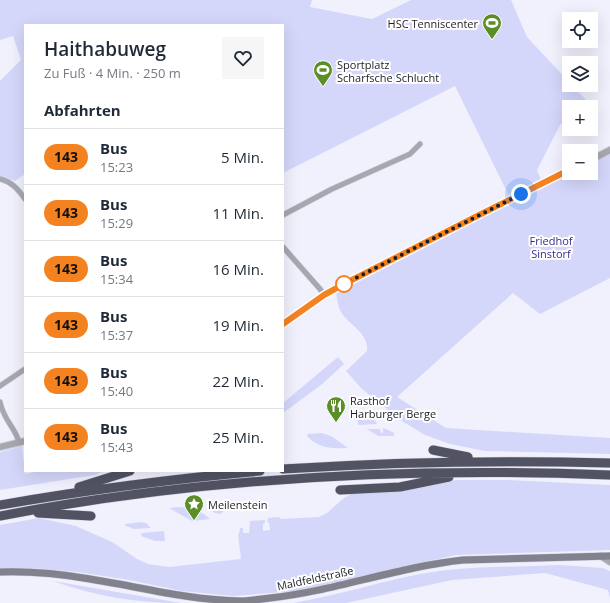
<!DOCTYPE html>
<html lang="de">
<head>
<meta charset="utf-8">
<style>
	:root { --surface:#fff; --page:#f6f6f7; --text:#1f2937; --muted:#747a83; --line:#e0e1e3 }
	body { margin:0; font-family:"Open Sans",sans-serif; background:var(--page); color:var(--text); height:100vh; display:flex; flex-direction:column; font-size:15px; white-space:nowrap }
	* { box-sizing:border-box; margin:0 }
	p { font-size:13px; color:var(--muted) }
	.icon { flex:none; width:22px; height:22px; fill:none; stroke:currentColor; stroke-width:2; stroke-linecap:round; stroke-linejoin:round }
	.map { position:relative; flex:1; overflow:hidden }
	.panel { position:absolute; left:24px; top:24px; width:260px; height:448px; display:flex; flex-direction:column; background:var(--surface); border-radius:0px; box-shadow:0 4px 16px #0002 }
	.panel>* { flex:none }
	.badge { padding:0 8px; border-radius:13px; font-size:14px; line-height:26px }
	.controls { position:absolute; left:562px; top:12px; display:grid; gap:8px }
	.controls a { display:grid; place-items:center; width:36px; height:36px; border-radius:0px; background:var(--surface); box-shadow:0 4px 16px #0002; font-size:20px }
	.you { position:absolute; width:20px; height:20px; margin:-10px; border:3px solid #fff; border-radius:50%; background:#1a73e8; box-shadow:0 0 0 6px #1a73e833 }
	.map>.badge { position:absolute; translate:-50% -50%; box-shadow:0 0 0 2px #fff }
	h2 { padding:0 20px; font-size:15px; line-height:36px }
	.round { display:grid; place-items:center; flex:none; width:42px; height:42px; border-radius:0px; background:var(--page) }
	.head { display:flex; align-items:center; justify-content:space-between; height:68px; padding:0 20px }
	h1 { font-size:19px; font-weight:600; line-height:30px }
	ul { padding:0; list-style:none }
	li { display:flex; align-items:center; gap:12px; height:56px; padding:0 20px; border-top:1px solid var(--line) }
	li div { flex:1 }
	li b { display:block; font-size:15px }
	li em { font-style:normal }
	li .badge { min-width:44px; font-weight:700; text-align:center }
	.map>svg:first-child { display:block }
</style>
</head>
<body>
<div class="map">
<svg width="610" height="603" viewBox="0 0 610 603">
	<rect width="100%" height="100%" fill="#f0f1fd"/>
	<path fill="#d4d7fa" d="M0,0H312L310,7L372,19L411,0H511L527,37L569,82V85H572L588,102L582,107H569V118L560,125L537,170L544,187L572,173H591V164L610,154V278L540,314L513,293L397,397L446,428L610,438V454L485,451L450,444L425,435L402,421L362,389L346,371L367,351C369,333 349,325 341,312C338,307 337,298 336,293L443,237L512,202L455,86L283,173V25H25V174L15,181L0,176V81L21,60L13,36L0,40Z
		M338,357L344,364L321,385L283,413V403Z
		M357,415C364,415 373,417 377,423L376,424L358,425Z
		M383,428L386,429L394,433V436H378L367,429H380L381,433H383Z
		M322,433L331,436L348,448C332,449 318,448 307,436L308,434Z
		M22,446L25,474L39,471H104L95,475L0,490V452Z
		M453,480H509L610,485V550L456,555L296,591L233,596L182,591L129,580L78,572L32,568H0V525L39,518L76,526L112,542L137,559L148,564L169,567L241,559L238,534H239L240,528H243V533H249L250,521L265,520V523L263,524V531L270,530L269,522L267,523L268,518L279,517L281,519L319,517L327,513L344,498L353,493L398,490Z
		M229,501L230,503L221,514L215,513L209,509V505Z
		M179,507C191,508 201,510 210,519L192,521L169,508Z
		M141,522L146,523L151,528L134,529L124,525L125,524Z
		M164,531L165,541H155L141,536L142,533Z
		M560,565L603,568L610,571V598L608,590L545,573L452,580L346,603H293C342,595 389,578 439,571C479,566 520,567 560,565Z
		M53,581L181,603C136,603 94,596 53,581Z"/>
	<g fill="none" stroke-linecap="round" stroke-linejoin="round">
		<g stroke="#cecfda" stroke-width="6">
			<path id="minor" d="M0,179C12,182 18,189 25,199
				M283,215L332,189L410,154L420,144
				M283,247L320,289L324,295
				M0,386L25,369
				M0,402C4,421 15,427 19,442"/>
		</g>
		<g stroke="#cecfda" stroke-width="8">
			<path id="tertiary" d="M591,160L610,150
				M283,324L324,295L344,284L452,228L569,170
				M0,447L25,441
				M601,556L610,562"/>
		</g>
		<g stroke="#cecfda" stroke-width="8">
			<path id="secondary" d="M0,572C30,571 61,574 90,579C140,587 189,600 240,601C250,601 260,599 270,598C335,591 397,567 463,560L610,556"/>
		</g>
		<g stroke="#cecfda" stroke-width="10">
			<path id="motorway" d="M433,450L468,457
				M283,469C392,462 501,460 610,463
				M79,487L130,471
				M340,490L400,487L449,477
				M0,505C86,490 173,479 260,471
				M38,513L91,516
				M0,516C199,478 408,467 610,475"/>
		</g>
		<use href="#minor" stroke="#a6a7af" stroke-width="5"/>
		<use href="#tertiary" stroke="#a6a7af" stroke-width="6"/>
		<use href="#secondary" stroke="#81828e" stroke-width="7"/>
		<use href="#motorway" stroke="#515363" stroke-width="9"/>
	</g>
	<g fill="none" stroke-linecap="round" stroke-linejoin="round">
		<g stroke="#fff" stroke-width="9">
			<path id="line" d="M283,324L324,295L344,284L481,214L569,170"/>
		</g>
		<use href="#line" stroke="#f58220" stroke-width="6"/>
		<path stroke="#1d1e25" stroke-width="4" stroke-dasharray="0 7.2" d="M344,284L521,194"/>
	</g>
	<defs>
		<g id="stadium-pin" transform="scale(1)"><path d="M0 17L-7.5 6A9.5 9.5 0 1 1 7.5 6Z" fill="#5b8e26" stroke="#fff"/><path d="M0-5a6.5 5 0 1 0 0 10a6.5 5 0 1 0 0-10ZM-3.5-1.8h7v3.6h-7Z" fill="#fff"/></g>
		<g id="restaurant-pin" transform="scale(1)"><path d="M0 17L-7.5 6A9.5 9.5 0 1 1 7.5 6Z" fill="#5b8e26" stroke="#fff"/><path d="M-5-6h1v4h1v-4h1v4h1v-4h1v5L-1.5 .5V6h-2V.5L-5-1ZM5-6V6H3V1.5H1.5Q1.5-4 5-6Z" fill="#fff"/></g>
		<g id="sight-pin" transform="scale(1)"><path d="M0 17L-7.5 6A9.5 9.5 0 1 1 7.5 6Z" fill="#5b8e26" stroke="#fff"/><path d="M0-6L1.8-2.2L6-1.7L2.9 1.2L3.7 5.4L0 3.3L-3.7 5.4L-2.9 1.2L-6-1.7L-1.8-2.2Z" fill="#fff"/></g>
	</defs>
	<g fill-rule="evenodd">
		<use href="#stadium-pin" x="492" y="23"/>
		<use href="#stadium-pin" x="323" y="70"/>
		<use href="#restaurant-pin" x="336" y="406"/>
		<use href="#sight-pin" x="194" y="504"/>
	</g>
	<circle fill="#fff" stroke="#f58220" stroke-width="2" cx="344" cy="284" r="8"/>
	<g text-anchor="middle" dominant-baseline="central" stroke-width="4" stroke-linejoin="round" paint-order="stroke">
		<g font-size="11" fill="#1d1e25" stroke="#fff" text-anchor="start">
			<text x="478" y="23" text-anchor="end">HSC Tenniscenter</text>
			<text x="337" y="64">Sportplatz<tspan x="337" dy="13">Scharfsche Schlucht</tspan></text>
			<text x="350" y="400">Rasthof<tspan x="350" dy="13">Harburger Berge</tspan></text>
			<text x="208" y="504">Meilenstein</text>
		</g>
		<g font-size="11" fill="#392c8e" stroke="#fff">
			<text x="551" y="240">Friedhof<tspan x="551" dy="13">Sinstorf</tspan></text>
		</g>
		<g font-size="11" fill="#1d1e25" stroke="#fff">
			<text transform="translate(315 578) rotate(-12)">Maldfeldstraße</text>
		</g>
	</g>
</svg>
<div class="controls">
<a><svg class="icon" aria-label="locate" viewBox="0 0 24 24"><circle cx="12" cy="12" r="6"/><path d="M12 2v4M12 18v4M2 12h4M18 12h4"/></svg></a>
<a><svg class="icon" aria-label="layers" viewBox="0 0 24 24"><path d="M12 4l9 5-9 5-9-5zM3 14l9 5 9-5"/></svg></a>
<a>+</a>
<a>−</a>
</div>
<div class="you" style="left:521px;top:194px"></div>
<section class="panel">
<div class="head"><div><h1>Haithabuweg</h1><p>Zu Fuß · 4 Min. · 250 m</p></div><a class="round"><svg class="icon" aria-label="heart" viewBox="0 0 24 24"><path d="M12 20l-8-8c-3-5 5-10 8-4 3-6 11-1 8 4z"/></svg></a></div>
<h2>Abfahrten</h2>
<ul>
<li><span class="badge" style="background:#f58220;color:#111">143</span><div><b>Bus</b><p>15:23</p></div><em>5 Min.</em></li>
<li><span class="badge" style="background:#f58220;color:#111">143</span><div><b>Bus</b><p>15:29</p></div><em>11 Min.</em></li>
<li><span class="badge" style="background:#f58220;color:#111">143</span><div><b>Bus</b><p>15:34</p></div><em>16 Min.</em></li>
<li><span class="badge" style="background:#f58220;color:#111">143</span><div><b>Bus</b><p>15:37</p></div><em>19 Min.</em></li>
<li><span class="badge" style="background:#f58220;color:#111">143</span><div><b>Bus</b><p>15:40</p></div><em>22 Min.</em></li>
<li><span class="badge" style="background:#f58220;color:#111">143</span><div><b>Bus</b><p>15:43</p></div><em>25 Min.</em></li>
</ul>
</section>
</div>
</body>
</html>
